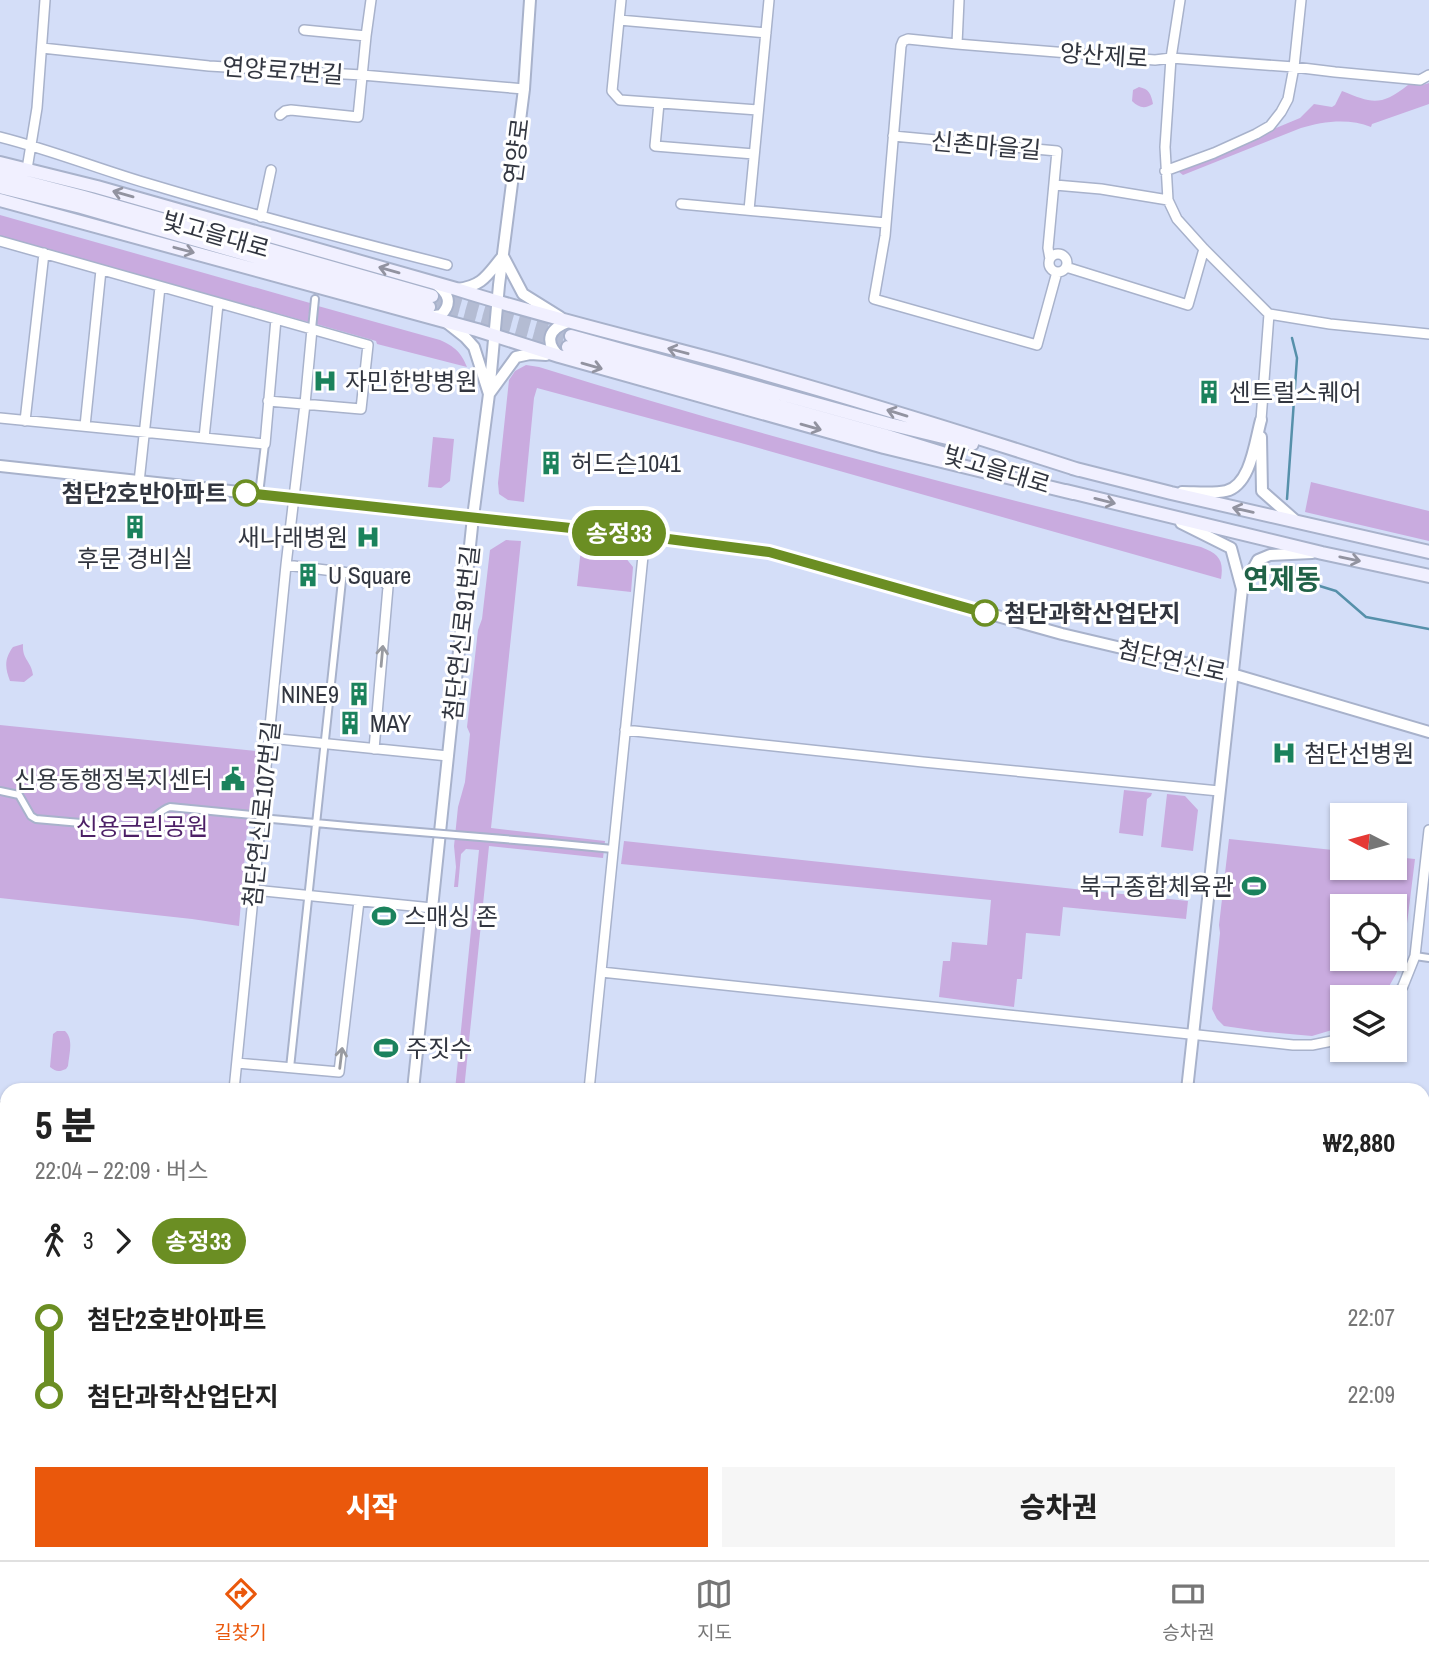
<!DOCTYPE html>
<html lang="ko">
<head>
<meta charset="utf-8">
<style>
	:root { --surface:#fff; --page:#f6f6f6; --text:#222; --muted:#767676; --line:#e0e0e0; --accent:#ea580c }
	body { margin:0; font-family:"Archivo Narrow","Noto Sans KR",sans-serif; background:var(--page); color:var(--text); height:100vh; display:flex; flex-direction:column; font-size:26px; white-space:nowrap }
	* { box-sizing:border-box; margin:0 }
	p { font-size:23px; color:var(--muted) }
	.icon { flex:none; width:38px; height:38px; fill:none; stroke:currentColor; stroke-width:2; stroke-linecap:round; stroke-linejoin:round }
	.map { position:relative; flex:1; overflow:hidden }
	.sheet { position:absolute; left:0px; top:1083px; width:1430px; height:478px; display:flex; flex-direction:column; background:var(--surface); border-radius:21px 21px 0 0; box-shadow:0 2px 5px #0004 }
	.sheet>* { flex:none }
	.badge { padding:0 14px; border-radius:23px; font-size:24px; line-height:46px }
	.needle { width:46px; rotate:276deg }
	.buttons { position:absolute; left:1330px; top:803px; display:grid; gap:14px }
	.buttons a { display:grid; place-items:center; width:77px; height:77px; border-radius:0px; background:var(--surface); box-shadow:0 2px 5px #0004; font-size:35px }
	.map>.badge { position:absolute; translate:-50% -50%; box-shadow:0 0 0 4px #fff }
	.legs { display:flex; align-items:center; gap:10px; height:77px; padding:0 35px; font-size:23px }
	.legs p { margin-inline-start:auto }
	.headline { display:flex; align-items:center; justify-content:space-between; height:119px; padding:0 35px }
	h1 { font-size:38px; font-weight:800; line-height:52px }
	.button { display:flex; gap:14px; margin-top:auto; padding:14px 35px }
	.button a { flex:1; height:80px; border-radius:0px; background:var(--accent); color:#fff; font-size:28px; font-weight:800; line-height:80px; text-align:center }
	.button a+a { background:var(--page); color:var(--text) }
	ul { padding:0 35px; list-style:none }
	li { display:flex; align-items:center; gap:24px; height:77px; font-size:26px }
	li i { display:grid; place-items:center; width:10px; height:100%; margin:0 9px; background:currentColor }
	li i::after { content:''; width:18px; height:18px; margin:-9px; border:5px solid; border-radius:50%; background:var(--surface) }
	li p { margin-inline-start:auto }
	li:first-child i { background:linear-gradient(#0000 50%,currentColor 0) }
	li:last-child i { background:linear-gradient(currentColor 50%,#0000 0) }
	.tabs { display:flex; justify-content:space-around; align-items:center; height:98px; border-top:2px solid var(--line); background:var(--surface); font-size:19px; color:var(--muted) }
	.tabs a { display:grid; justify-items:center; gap:4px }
	.tabs .on { color:var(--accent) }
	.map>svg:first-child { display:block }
</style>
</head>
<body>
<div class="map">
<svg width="1429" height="1560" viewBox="0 0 1429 1560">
	<rect width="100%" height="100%" fill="#d4def8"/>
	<path fill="#c9abdf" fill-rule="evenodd" d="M1429,83V104L1372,124L1371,127C1350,118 1323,121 1301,128L1183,175L1179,172L1182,167L1300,118L1314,104L1332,107L1335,105L1342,91C1372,103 1380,107 1408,85H1422Z
		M1139,87C1149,89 1151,94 1153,104C1145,109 1139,108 1132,101L1133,90Z
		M0,215L310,303L308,322L0,236Z
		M318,306L440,340C455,347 461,352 467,367L377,344L376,341L316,324Z
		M526,365L539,367C757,435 979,493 1201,547C1219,554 1224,560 1221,579L741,443L537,388L534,398L524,502L508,500L499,494L498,483L509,380L515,371Z
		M433,437L454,439L450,481L441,488L428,487Z
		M1311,482L1429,511V541L1305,512Z
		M506,540L521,541L491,828L605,841L603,858L489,846L464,1090H455L479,850L466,849L461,854L458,887H454L456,867L454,846L458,807L465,782L470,734L467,727L478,630L482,619L490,550Z
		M581,548L621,552L633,567L631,592L577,586Z
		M23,644C22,660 31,660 33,675L24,682L10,681C5,668 4,659 13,647Z
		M0,725L257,751L252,815L247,831L239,926L192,919L0,898Z
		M1124,790L1152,793L1151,796L1147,799L1143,836L1119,833Z
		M1167,794L1185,796L1198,810L1193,851L1161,847Z
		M1229,839L1342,851V868H1395V857L1415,859L1403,956L1396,974L1383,997L1342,998V1027L1312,1036L1266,1032L1224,1026L1217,1019L1212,1009L1220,933L1219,925ZM1342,906H1395V959H1342Z
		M624,841L1188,901L1186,919L1063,907L1060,936L1026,933L1022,979H1017L1014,1007L939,997L943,961H950L952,942L987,945L991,900L621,864Z
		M57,1031H65C74,1039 69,1054 68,1066L66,1069C59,1072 56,1072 50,1067L53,1034Z
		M1429,1454V1560H1395L1391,1554H1423V1458Z"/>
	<path fill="#66b7d8" stroke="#5690aa" stroke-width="2" d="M0,1486L7,1487V1554H1166L1213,1560H0Z"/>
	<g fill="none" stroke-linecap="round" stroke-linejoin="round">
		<path stroke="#5690aa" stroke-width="2.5" d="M1287,499L1297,358L1292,338
			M1294,565L1300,580L1336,591L1366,617L1429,629"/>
		<path stroke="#b4bcd3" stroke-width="12" stroke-dasharray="12 6" stroke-linecap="butt" d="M432,296L571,336
			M429,307L568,347"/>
		<g stroke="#a8b2cb" stroke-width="10">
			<path id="pedestrian" d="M312,329L315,299
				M259,494L265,444
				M0,791L19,795L31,816L36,819L137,828C150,825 157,811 170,807L252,815
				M261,818L359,827
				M551,843L613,849
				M1415,956L1429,958
				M290,1068L343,571"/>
		</g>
		<g stroke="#a8b2cb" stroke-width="12">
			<path id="minor" d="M621,0L612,91L620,100L758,110
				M959,0L957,44L1155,60L1171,58L1294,67L1335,72L1420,80L1429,75
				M1180,0L1171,58L1165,147L1168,200L1177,219L1204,249L1269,314
				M619,20L766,33
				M366,36L371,0
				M957,44L908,39L903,41L901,46L885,236L874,299L1037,345L1057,272
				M42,48L209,66L362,75L524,89
				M659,103L655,146L754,154
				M280,115L285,111L291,110L358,117L366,36L304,30
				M893,136L1057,151L1048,248L1050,259
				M0,137C52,150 101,170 153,185C250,214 348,240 447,265
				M27,169L37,108L45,0
				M1165,171L1214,153L1256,134L1270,126L1281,112L1288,99L1294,67L1301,0
				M1055,185L1101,189L1168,200
				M681,204L886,223
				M749,210L769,0
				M261,217L271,170
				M0,241L368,345L361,409L268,401
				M1049 263a9 9 0 1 1 18 0a9 9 0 1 1-18 0Z
				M1066,267L1188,305L1204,249
				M0,418L265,444L276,319
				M1261,420L1269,314L1330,324L1429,334
				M25,421L44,253
				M85,426L101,270
				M204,438L218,304
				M139,482L160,287
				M286,565L381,577L388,587L374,749
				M625,730L923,762L1219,791
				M269,738L448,756
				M254,890L432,908
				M601,972L1293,1045H1312L1342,1039
				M1395,999L1403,986L1415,956L1429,830
				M237,1063L339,1072L359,901
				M234,1090L286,565L305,404L312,329
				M589,1090L645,536
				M0,1386L7,1387
				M1423,1405L1429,1401"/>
		</g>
		<g stroke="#a8b2cb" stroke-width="14">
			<path id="tertiary" d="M457,289C483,286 487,275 503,256L523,294L560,317
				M429,317L441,315C453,303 448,293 436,284
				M446,322L465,337L474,347L489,394L516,357L530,354L546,355
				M559,356C544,341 549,329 568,322
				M1261,437L1262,491L1296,521
				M0,466L645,536L769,552L1062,634L1232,674L1429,732
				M1182,492C1195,492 1214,494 1226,491C1251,485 1255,441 1261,420
				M1181,523L1231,548L1242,589L1187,1090
				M1242,589L1258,560L1270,555L1312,553
				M413,1090L473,517L489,394L499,285L524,89L530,0
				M0,1108L7,1109
				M1423,1213L1429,1211
				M344,1560L345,1554"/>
		</g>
		<g stroke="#a8b2cb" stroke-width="16">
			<path id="secondary" d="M0,163L97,187L456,289C544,317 634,338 723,362C842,395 961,432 1079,470
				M0,175L84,197L432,296
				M0,187L81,207L429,307
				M0,200L477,330L559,356L884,447L1073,493
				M571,336L889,424L972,444
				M568,347L887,436L955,457
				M1072,468L1171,493L1429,552
				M1066,491L1322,553L1429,576"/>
		</g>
		<use href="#pedestrian" stroke="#fff" stroke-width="6"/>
		<use href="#minor" stroke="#fff" stroke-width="9"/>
		<use href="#tertiary" stroke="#fff" stroke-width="10"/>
		<use href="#secondary" stroke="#f1f0ff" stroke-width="12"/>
		<g stroke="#a8b2cb" stroke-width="10" stroke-linecap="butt">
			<path id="pedestrian-bridge" d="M359,827L551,843"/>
		</g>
		<use href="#pedestrian-bridge" stroke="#fff" stroke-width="6"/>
	</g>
	<defs><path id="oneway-shaft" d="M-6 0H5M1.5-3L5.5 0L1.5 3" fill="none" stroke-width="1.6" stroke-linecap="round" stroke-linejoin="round" transform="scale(1.75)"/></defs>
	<g stroke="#9293a0">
		<use href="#oneway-shaft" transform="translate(123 194) rotate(-164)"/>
		<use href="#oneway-shaft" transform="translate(184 250) rotate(15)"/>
		<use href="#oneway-shaft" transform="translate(389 270) rotate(-164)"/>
		<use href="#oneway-shaft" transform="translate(678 351) rotate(-165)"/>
		<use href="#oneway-shaft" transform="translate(592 366) rotate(16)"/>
		<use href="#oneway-shaft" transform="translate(897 413) rotate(-163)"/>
		<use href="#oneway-shaft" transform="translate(811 427) rotate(16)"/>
		<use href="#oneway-shaft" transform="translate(1105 501) rotate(14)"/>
		<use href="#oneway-shaft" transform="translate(1243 510) rotate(-167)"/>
		<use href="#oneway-shaft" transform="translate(1350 559) rotate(12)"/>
	</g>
	<g stroke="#989aa0">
		<use href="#oneway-shaft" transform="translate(382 656) rotate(-85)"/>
		<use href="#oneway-shaft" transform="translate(341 1058) rotate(-83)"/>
	</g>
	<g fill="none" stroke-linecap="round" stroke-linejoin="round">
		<g stroke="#fff" stroke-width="16">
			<path id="line-1" d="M246,493L645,536L769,552L985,613"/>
		</g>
		<use href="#line-1" stroke="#6b8e23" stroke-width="10"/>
	</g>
	<defs>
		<g id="hospital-bare" transform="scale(1.89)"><path d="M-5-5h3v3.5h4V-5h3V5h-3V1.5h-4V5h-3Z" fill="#1b825c" stroke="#fff" stroke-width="2.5" paint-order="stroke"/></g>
		<g id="building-bare" transform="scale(1.89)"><path d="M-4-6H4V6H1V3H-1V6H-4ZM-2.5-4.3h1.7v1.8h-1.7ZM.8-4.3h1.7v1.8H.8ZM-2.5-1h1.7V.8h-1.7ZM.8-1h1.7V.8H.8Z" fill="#1b825c" stroke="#fff" stroke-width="2.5" paint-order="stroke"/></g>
		<g id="civic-bare" transform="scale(1.89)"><path d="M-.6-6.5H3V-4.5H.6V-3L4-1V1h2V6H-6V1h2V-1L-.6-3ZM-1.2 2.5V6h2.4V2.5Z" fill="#1b825c" stroke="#fff" stroke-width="2.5" paint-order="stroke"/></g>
		<g id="stadium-bare" transform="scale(1.89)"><path d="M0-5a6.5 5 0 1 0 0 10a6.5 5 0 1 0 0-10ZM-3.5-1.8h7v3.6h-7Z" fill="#1b825c" stroke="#fff" stroke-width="2.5" paint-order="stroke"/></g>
	</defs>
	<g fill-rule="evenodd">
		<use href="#hospital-bare" x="325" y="381"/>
		<use href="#building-bare" x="1209" y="392"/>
		<use href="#building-bare" x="551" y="463"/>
		<use href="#building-bare" x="135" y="527"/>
		<use href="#hospital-bare" x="368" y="537"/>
		<use href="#building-bare" x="308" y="575"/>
		<use href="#building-bare" x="359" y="694"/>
		<use href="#building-bare" x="350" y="723"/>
		<use href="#hospital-bare" x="1284" y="753"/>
		<use href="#civic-bare" x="233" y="779"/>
		<use href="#stadium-bare" x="1254" y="886"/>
		<use href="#stadium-bare" x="384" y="916"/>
		<use href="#stadium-bare" x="386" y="1048"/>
	</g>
	<g fill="#fff" stroke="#6b8e23" stroke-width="3.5">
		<circle cx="246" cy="493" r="12"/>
		<circle cx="985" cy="613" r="12"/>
	</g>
	<g text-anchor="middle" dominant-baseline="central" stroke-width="6" stroke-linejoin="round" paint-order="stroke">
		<g font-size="24" fill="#323640" stroke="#fff">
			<text transform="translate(1104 55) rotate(4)">양산제로</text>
			<text transform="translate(283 70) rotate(4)">연양로7번길</text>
			<text transform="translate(986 145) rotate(5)">신촌마을길</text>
			<text transform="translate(516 151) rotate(-83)">연양로</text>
			<text transform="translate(216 234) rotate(16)">빛고을대로</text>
			<text transform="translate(997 469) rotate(17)">빛고을대로</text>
			<text transform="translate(461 633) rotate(-84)">첨단연신로91번길</text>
			<text transform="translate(1172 660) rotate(13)">첨단연신로</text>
			<text transform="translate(261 814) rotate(-84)">첨단연신로107번길</text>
		</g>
		<g font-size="24" fill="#323640" stroke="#fff" text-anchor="start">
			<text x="345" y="381">자민한방병원</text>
			<text x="1229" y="392">센트럴스퀘어</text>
			<text x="571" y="463">허드슨1041</text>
			<text x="348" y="537" text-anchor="end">새나래병원</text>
			<text x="135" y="558" text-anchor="middle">후문 경비실</text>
			<text x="328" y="575">U Square</text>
			<text x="339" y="694" text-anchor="end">NINE9</text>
			<text x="370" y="723">MAY</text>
			<text x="1304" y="753">첨단선병원</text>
			<text x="213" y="779" text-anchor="end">신용동행정복지센터</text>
			<text x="1234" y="886" text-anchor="end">북구종합체육관</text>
			<text x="404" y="916">스매싱 존</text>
			<text x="406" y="1048">주짓수</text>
		</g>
		<g font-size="24" font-weight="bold" fill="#323640" stroke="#fff" text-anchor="end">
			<text x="227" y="493">첨단2호반아파트</text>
			<text x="1004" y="613" text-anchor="start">첨단과학산업단지</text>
		</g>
		<g font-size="24" fill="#4c1f66" stroke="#fff">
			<text x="142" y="826">신용근린공원</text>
		</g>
		<g font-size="28" font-weight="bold" fill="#206247" stroke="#fff">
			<text x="1282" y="579">연제동</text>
		</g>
	</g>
</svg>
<div class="buttons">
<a><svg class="needle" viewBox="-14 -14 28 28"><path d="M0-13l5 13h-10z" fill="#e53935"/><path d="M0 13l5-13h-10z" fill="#767676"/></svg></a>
<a><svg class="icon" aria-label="locate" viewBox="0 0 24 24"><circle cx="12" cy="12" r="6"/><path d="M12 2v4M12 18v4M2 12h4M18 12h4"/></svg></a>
<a><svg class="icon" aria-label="layers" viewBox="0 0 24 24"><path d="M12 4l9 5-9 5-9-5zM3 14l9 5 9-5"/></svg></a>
</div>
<b class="badge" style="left:619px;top:533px;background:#6b8e23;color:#fff">송정33</b>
<section class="sheet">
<div class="headline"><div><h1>5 분</h1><p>22:04 – 22:09 · 버스</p></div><b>₩2,880</b></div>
<div class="legs"><svg class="icon" aria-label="walk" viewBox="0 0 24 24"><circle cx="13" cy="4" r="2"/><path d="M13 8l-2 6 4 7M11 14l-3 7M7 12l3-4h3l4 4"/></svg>3<svg class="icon" aria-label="forward" viewBox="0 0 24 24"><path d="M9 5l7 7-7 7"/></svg><b class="badge" style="background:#6b8e23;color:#fff">송정33</b></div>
<ul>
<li><i style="color:#6b8e23"></i><b>첨단2호반아파트</b><p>22:07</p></li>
<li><i style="color:#6b8e23"></i><b>첨단과학산업단지</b><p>22:09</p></li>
</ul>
<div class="button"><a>시작</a><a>승차권</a></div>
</section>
</div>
<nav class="tabs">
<a class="on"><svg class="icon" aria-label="directions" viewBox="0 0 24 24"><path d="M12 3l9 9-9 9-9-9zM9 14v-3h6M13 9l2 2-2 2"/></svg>길찾기</a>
<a><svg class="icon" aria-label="map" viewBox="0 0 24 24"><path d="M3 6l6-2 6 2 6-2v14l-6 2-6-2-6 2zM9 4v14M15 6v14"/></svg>지도</a>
<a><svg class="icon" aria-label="tickets" viewBox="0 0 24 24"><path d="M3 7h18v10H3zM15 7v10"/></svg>승차권</a>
</nav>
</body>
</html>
